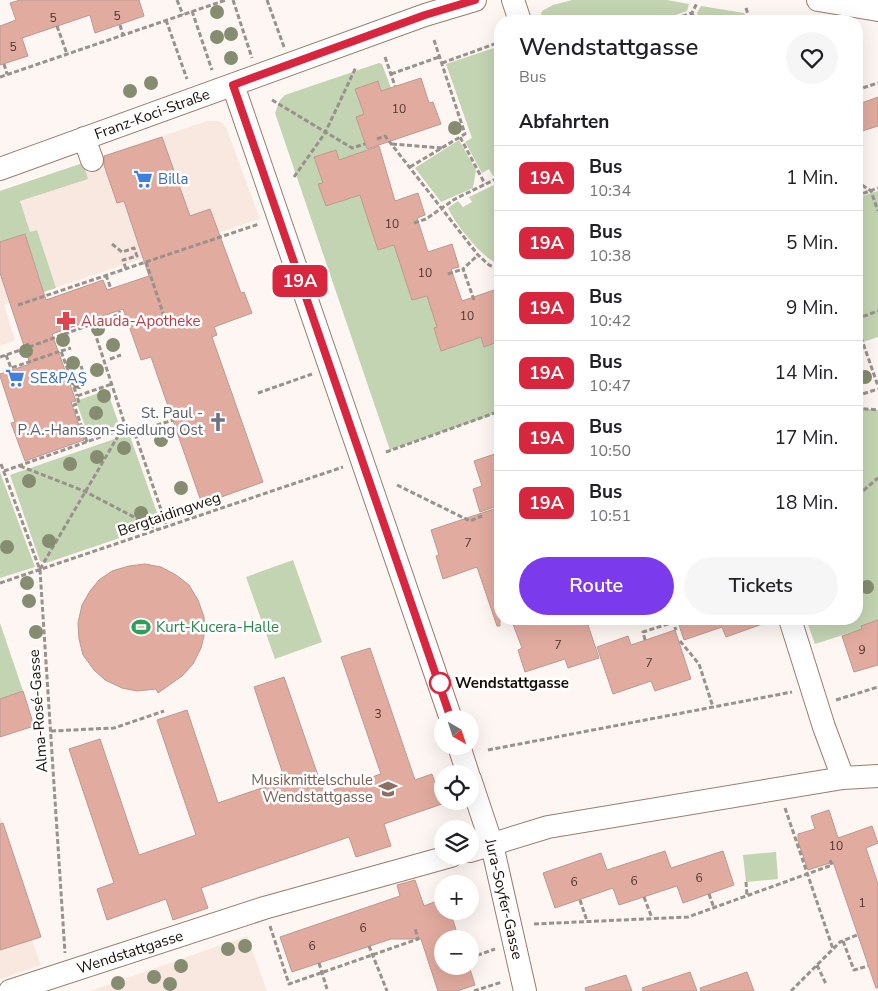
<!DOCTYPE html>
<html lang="de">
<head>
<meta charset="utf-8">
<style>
	:root { --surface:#fff; --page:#f6f6f6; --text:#202124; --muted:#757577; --line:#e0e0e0; --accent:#7c3aed }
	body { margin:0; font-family:"Nunito Sans",sans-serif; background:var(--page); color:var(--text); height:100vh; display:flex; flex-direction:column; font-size:19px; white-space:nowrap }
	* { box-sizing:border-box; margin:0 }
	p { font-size:16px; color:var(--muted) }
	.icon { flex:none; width:28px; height:28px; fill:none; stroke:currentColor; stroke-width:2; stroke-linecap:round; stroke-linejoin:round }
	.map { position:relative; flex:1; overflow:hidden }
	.details { position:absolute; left:494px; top:15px; width:369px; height:610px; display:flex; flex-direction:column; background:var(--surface); border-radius:20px; box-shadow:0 5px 20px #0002 }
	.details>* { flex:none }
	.badge { padding:0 10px; border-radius:8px; font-size:18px; line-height:32px }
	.needle { width:32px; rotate:141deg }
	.fabs { position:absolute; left:434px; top:710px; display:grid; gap:10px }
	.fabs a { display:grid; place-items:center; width:45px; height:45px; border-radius:50%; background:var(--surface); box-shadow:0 5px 20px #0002; font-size:25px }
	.map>.badge { position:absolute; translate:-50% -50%; box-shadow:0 0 0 2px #fff }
	h2 { padding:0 25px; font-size:19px; line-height:45px }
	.round { display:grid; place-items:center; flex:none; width:52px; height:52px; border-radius:26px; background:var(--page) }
	.summary { display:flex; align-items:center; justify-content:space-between; height:85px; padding:0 25px }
	h1 { font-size:24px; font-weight:600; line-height:38px }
	.action { display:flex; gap:10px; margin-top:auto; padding:10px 25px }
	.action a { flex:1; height:58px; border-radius:30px; background:var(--accent); color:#fff; font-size:20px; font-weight:600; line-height:58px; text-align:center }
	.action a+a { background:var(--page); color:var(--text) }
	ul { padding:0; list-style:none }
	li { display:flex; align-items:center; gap:15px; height:65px; padding:0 25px; border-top:1px solid var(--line) }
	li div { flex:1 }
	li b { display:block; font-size:19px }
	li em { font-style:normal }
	li .badge { min-width:55px; font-weight:700; text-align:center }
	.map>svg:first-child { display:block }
</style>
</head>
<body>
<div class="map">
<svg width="878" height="991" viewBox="0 0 878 991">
	<rect width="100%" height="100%" fill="#fdf6f2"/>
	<path fill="#f9e8e0" d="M207,121H219L226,127L260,219L4,305L15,340L0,346V191Z
		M0,815L41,937L32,940L41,965L0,979Z
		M247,936L267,991H90Z"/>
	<path fill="#c3d4b2" d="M572,0H667L689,4L687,11L658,21H539L542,11L553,5Z
		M701,6L744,13L748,21H721L720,18L700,21L697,13Z
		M500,46V173L493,176L489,169L482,173L465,142L472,138L446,64Z
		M379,63L382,64L391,88L381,91L378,81L355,89L364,114L356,117L367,150L339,160L336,150L314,157L323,183L318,184L326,206L361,192L378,250L395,245L412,300L429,295L437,327L434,328L441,351L481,336L484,347L500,341V412L390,450L275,113L280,100L285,95Z
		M459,140L476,170L473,188L441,202L415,168Z
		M83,163L88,179L20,201L30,232L37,230L56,288L16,301L41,283L25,234L0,242V191Z
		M500,180V265C483,259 456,225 448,208L458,201L463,207L472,202L469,197L496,184L495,181Z
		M878,191V337L863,342L856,323V198Z
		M107,390L120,427L89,437L76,401Z
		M856,408L878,410V620L861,626L863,632H852L815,644L806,619H856Z
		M126,435L130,436L161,524L46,563L40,561L10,475Z
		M0,472L35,567L0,578Z
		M293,560L322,642L275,659L246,577Z
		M0,623L23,691L0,699Z
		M776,852L778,879L746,882L743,855Z"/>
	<path fill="#e1ab9f" stroke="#bc9991" d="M20,0H139L144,16L95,33L90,15L22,38L28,56L0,65V26L16,20L10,3Z
		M421,78L429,103L433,102L441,124L367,149L356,117L364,114L355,89L378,81L381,91Z
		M878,97V126L856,133V105Z
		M162,137L190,216L210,209L241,293L244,292L252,313L214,327L217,335L212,337L263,482L202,504L151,357L141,360L123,309L52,334L76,401L71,402L84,440L25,461L11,423L15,422L0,376V374L30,364L0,273V242L25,234L46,300L103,280L107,290L149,276L124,201L117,203L104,165V156Z
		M379,146L395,201L418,193L425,215L417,218L428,252L452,244L459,267L451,269L462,301L500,288V341L484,347L481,337L441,351L434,328L437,327L427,296L412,300L394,245L378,250L360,195L326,206L318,184L323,183L314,157L336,150L339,160Z
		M495,454L500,467V505L480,512L473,489L482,486L474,461Z
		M494,509L500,528V626H497L477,567L443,579L436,556L439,555L431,530Z
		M145,564L161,567L176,575L189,585L198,600L204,617L205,632L201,648L193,664L182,676L158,693L156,689L137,691L122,688L105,680L94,670L83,655L79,639L78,623L82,605L90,591L99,580L112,571L129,566Z
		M511,619H586L599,658L568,668L565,659L525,672L518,650L522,648Z
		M677,619H770L771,621L726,637L722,627L684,640Z
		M878,620V665L854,672L842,636L862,629L861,626Z
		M675,630L691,679L655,691L651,681L613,694L597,647L628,636L631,645Z
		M370,648L415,780L432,774L442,804L384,824L391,846L356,857L349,837L201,888L208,908L173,920L166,899L107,920L97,889L114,883L69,749L100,739L139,855L196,835L157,720L187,710L218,803L285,780L254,687L284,677L324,793L381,774L341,657Z
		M23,691L34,726L0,737V699Z
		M829,810L838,838L872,826L878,843L866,848L878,884V988H876L833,862L808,870L798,841V834L815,829L811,816Z
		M3,823L41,937L0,950V824Z
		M665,851L671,868L723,851L734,885L683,903L677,886L619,905L613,888L555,908L543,873L601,853L607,870Z
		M415,880L424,906L442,899V911H450L459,939H442V966H469L475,985L457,991H438L421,939H391L292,972L280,937L400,896L397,885Z
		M690,972L697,991H643L642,988Z
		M747,972L754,991H701L700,988Z
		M626,975L632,991H586L585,988Z"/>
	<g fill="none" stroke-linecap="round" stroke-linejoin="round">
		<g stroke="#9b7c6e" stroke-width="24">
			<path id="minor" d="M513,0L520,21
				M818,0L878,10
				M233,85L451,719
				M84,138L92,160
				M0,169L425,15L475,0
				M790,619L824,727L843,778
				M459,746L468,774
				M470,779L492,845L525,991
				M470,851L548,827L843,778L878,776
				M10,991L264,908L451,856"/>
		</g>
		<path stroke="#99918c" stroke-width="3" stroke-dasharray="5 2.5" stroke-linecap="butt" d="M177,0L183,15
			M233,0L252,58
			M267,0L284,47
			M746,8L750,21
			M192,11L212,70
			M692,13L695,21
			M166,20L187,79
			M668,21L692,13L697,3
			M120,25L123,35
			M57,26L67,54
			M434,40L465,134L460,137L485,184
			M385,57L395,86
			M442,63L500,42
			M4,64L7,74
			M391,74L439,57
			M0,77L226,0
			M856,90L878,83
			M272,100L352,148L365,144
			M377,139L385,136L478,255L489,265L500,269
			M392,144L442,148
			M410,167L460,137
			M294,177L325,133L356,67
			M856,181L871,191L878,211
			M856,196L878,188
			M414,223L426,219L455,199L500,177
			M112,244L122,252L134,248L137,256L123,260L126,269
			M146,262L165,319
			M448,274L463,269
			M106,275L111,289
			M474,300L463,269L478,255
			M18,305L259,224
			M856,319L878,311
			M856,323L878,386
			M92,324L126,428
			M29,347L120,314L119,311
			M61,351L71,348
			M6,355L11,368L61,351L77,396
			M0,357L29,347L27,342
			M110,359L121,355
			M81,366L86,382
			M258,393L312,374
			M856,396L878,389
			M856,408L878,410
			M497,413L500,422
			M135,432L173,420
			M87,442L74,405L79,403L77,396L112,384
			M386,452L500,411
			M1,464L40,570L65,953
			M20,466L84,491L157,529
			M4,471L126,428H133L167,527
			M397,485L470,521L482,516
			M856,492L864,490L878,478
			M495,512L500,511
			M40,569L121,431
			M0,583L343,467
			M557,619L558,622
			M671,623L673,622L676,630
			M645,640L643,632L671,623L669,619
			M680,641L699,664L713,707
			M836,700L878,687
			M51,731L114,728L164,711
			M488,750L792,692
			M785,808L833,949
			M746,882L747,896
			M709,894L714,908
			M644,897L652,918
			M580,900L587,921
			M534,924L688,917L832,865L830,860
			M270,926L289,984L418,939L415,928
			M843,941L854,970L868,966
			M369,946L387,991
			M470,958L495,949
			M319,963L327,989
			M817,965L826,984
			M474,991L502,982
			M791,991L840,942L857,935"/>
		<use href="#minor" stroke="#fff" stroke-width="22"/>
	</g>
	<g fill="#858c6f">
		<circle cx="217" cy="12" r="7"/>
		<circle cx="231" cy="34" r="7"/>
		<circle cx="217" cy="37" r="7"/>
		<circle cx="231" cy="58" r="7"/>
		<circle cx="151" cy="83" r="7"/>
		<circle cx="130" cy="91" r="7"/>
		<circle cx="455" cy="128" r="7"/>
		<circle cx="98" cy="329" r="7"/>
		<circle cx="63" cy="340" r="7"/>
		<circle cx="113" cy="345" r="7"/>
		<circle cx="26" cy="351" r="7"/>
		<circle cx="73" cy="363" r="7"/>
		<circle cx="97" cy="370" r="7"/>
		<circle cx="865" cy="377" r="7"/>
		<circle cx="79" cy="382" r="7"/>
		<circle cx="104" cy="396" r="7"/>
		<circle cx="96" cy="413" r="7"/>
		<circle cx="161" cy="440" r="7"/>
		<circle cx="124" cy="448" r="7"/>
		<circle cx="97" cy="457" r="7"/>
		<circle cx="70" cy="464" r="7"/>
		<circle cx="29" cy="481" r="7"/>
		<circle cx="181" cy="488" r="7"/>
		<circle cx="141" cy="513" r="7"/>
		<circle cx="49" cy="541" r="7"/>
		<circle cx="7" cy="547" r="7"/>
		<circle cx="27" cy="583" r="7"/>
		<circle cx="867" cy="587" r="7"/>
		<circle cx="29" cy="601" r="7"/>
		<circle cx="36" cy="632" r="7"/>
		<circle cx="245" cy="946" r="7"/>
		<circle cx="228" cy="949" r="7"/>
		<circle cx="181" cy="966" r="7"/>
		<circle cx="154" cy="977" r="7"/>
		<circle cx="118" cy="983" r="7"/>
		<circle cx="170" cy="984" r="7"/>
	</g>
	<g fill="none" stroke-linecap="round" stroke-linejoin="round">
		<g stroke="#fff" stroke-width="11">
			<path id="line" d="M451,719L233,85L425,15L475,0"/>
		</g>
		<use href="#line" stroke="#d7263d" stroke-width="8"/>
	</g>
	<defs>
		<g id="supermarket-bare" transform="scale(1.5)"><path d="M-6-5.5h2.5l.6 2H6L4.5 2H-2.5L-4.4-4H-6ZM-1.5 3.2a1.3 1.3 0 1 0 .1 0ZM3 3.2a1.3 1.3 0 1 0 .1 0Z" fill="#3f7fe0" stroke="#fff" stroke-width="2.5" paint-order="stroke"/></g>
		<g id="pharmacy-bare" transform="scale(1.5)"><path d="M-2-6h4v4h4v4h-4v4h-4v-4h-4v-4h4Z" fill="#e0444e" stroke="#fff" stroke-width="2.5" paint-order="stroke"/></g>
		<g id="church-bare" transform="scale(1.5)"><path d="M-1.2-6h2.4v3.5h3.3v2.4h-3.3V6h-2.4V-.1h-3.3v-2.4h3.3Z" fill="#6b7280" stroke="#fff" stroke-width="2.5" paint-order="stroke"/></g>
		<g id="stadium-bare" transform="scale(1.5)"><path d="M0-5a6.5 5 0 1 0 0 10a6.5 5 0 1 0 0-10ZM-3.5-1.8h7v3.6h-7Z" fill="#2e9e5b" stroke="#fff" stroke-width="2.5" paint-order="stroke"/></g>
		<g id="school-bare" transform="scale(1.5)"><path d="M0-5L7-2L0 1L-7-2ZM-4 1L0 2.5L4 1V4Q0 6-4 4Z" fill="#8d6e63" stroke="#fff" stroke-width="2.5" paint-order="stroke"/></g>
	</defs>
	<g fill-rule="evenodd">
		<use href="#supermarket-bare" x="143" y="179"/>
		<use href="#pharmacy-bare" x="66" y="321"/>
		<use href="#supermarket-bare" x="15" y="378"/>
		<use href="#church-bare" x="218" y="422"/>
		<use href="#stadium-bare" x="141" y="627"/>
		<use href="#school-bare" x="388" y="789"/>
	</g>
	<circle fill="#fff" stroke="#d7263d" stroke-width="2.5" cx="440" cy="683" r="10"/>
	<g text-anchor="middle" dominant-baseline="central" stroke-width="5" stroke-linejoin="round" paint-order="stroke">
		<g font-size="12" fill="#4a342e">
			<text x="117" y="16">5</text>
			<text x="53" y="18">5</text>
			<text x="13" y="47">5</text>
			<text x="399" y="109">10</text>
			<text x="392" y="224">10</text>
			<text x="425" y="273">10</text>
			<text x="467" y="316">10</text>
			<text x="468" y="543">7</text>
			<text x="558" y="645">7</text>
			<text x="862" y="650">9</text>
			<text x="649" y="663">7</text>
			<text x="378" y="714">3</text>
			<text x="836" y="846">10</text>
			<text x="699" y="878">6</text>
			<text x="634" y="881">6</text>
			<text x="574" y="882">6</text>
			<text x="862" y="903">1</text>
			<text x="363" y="928">6</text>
			<text x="312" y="946">6</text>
		</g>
		<g font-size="15" fill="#180d08" stroke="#fff">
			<text transform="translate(152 114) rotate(-20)">Franz-Koci-Straße</text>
			<text transform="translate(169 514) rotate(-19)">Bergtaidingweg</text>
			<text transform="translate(38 711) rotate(-94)">Alma-Rosé-Gasse</text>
			<text transform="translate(504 899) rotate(77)">Jura-Soyfer-Gasse</text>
			<text transform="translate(130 952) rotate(-18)">Wendstattgasse</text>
		</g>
		<g font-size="15" fill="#366cbe" stroke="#fff" text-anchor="start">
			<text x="158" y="179">Billa</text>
			<text x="30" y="378">SE&amp;PAŞ</text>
		</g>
		<g font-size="15" fill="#be3a42" stroke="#fff" text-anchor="start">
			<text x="81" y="321">Alauda-Apotheke</text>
		</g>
		<g font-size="15" fill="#5b616d" stroke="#fff" text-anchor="end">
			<text x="203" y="413">St. Paul -<tspan x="203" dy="17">P.A.-Hansson-Siedlung Ost</tspan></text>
		</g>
		<g font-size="15" fill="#27864d" stroke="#fff" text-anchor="start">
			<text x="156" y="627">Kurt-Kucera-Halle</text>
		</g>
		<g font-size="15" font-weight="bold" fill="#180d08" stroke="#fff" text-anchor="start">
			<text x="455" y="683">Wendstattgasse</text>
		</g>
		<g font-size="15" fill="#785e54" stroke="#fff" text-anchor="end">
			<text x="373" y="780">Musikmittelschule<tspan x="373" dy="17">Wendstattgasse</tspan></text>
		</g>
	</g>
</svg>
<div class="fabs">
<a><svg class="needle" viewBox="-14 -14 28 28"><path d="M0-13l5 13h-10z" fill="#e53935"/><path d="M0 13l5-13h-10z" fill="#757577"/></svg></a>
<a><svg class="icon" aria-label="locate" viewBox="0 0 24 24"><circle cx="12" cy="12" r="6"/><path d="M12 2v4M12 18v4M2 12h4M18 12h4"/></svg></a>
<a><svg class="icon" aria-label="layers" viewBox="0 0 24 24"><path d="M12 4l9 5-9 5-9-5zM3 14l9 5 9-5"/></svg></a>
<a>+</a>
<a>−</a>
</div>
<b class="badge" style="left:300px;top:281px;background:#d7263d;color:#fff">19A</b>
<section class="details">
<div class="summary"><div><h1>Wendstattgasse</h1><p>Bus</p></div><a class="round"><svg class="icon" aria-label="heart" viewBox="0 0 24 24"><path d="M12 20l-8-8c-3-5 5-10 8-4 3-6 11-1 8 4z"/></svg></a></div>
<h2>Abfahrten</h2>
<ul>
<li><span class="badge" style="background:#d7263d;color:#fff">19A</span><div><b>Bus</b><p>10:34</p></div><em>1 Min.</em></li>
<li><span class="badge" style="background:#d7263d;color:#fff">19A</span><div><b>Bus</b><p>10:38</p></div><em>5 Min.</em></li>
<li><span class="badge" style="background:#d7263d;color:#fff">19A</span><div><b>Bus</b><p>10:42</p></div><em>9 Min.</em></li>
<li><span class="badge" style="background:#d7263d;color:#fff">19A</span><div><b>Bus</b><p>10:47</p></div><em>14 Min.</em></li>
<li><span class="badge" style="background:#d7263d;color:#fff">19A</span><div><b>Bus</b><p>10:50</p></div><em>17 Min.</em></li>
<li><span class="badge" style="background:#d7263d;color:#fff">19A</span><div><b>Bus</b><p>10:51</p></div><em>18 Min.</em></li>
</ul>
<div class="action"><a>Route</a><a>Tickets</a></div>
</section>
</div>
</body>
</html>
